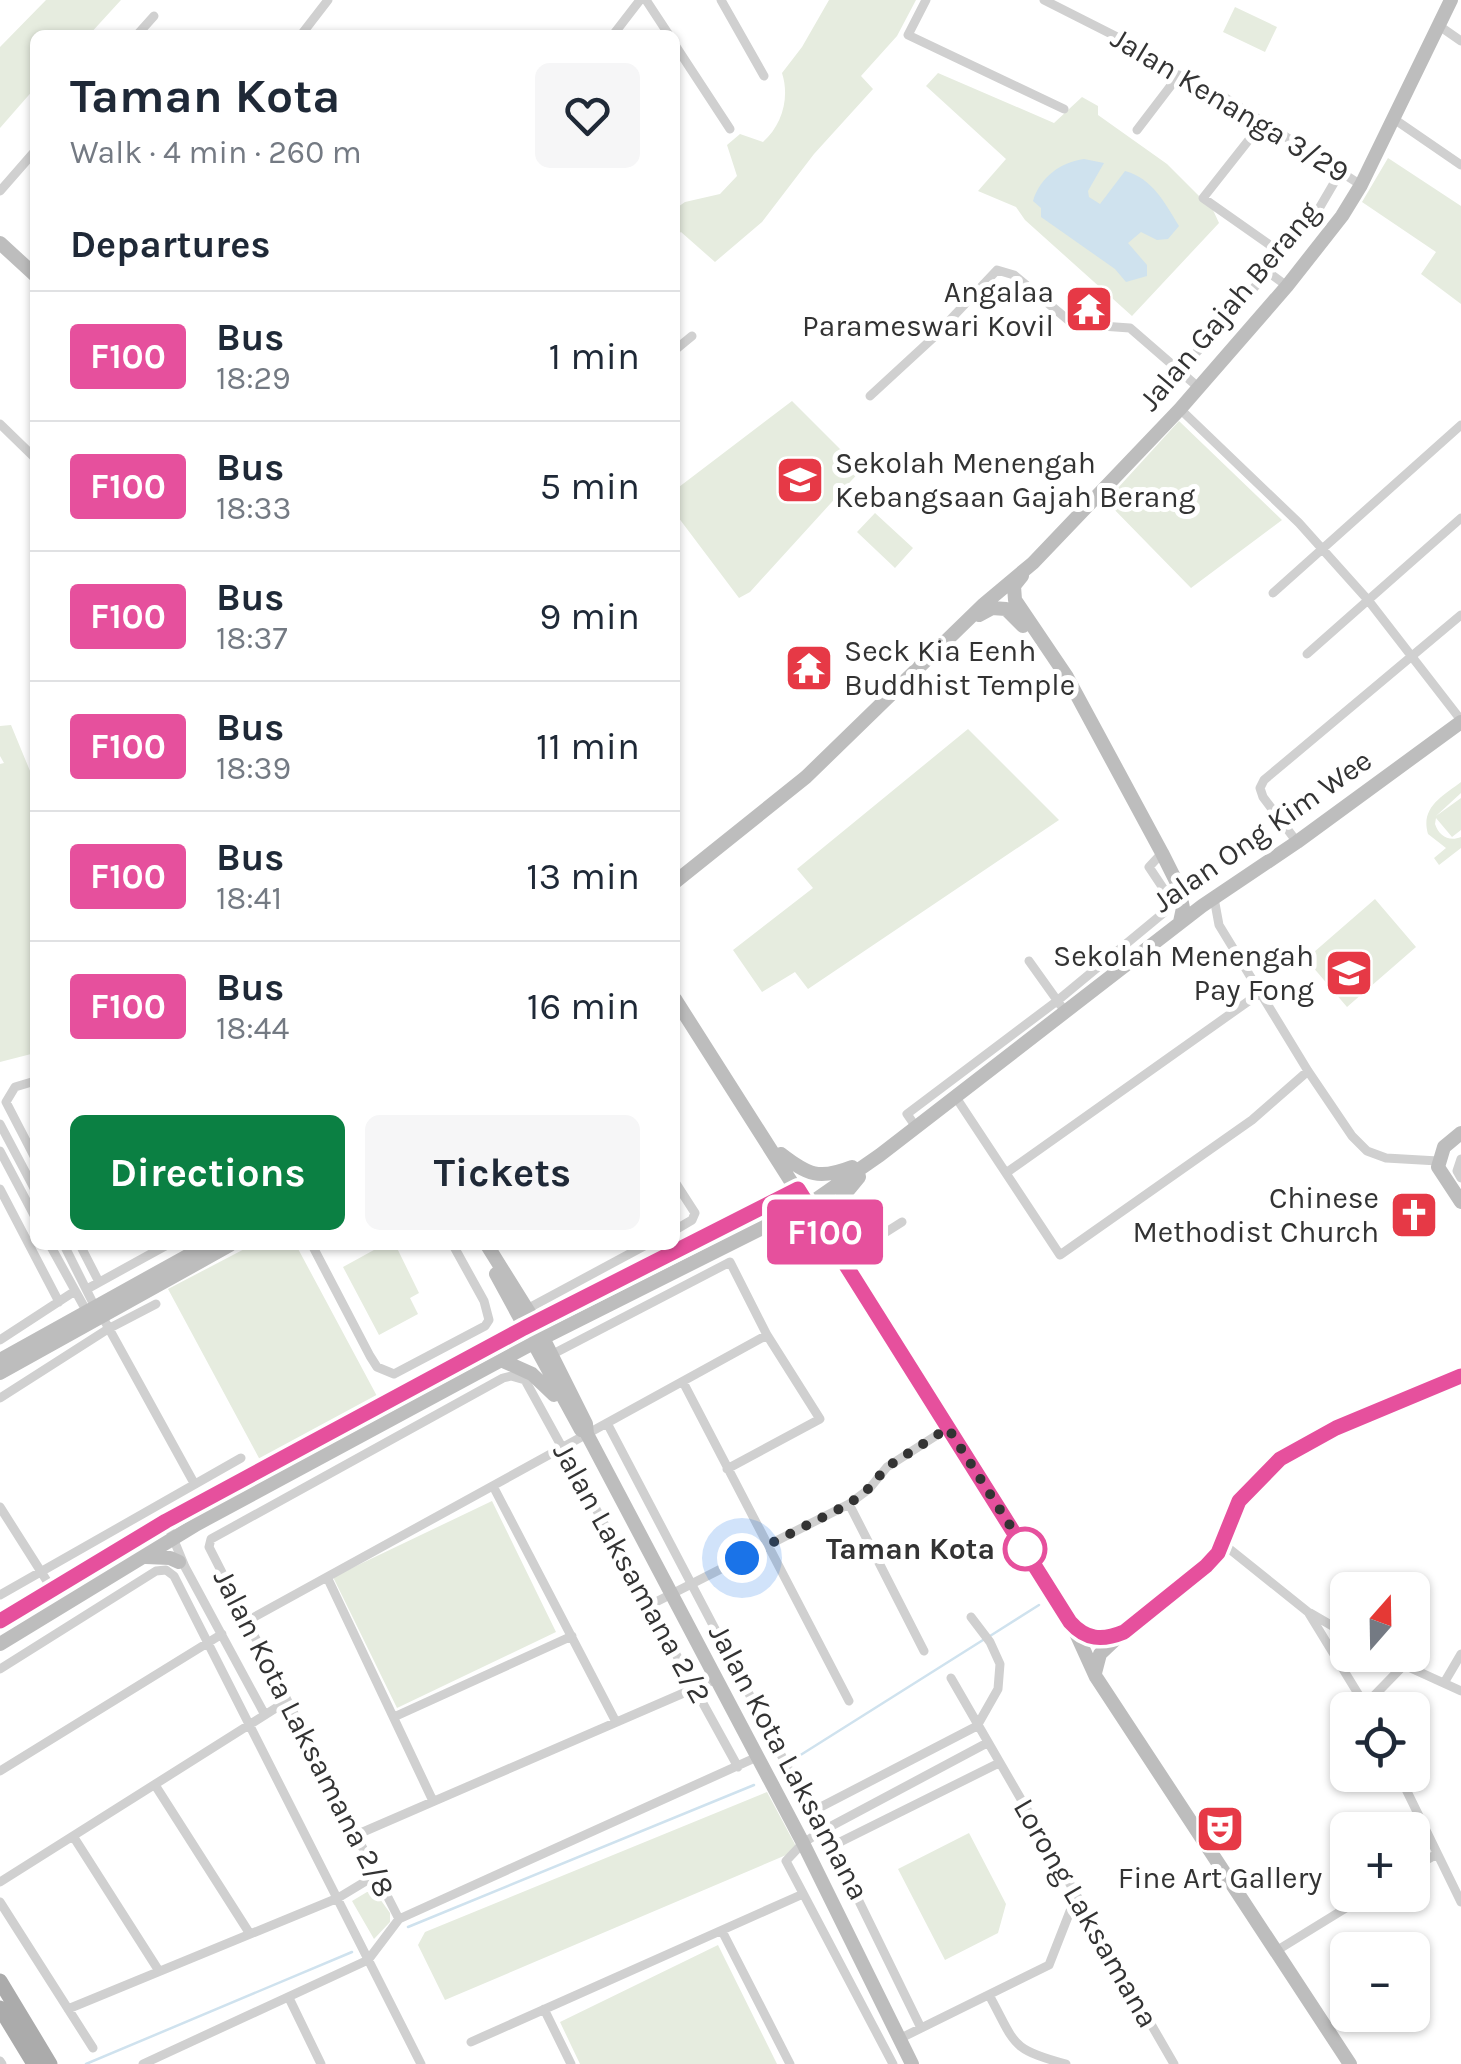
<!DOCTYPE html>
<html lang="en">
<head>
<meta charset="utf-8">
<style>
	:root { --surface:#fff; --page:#f6f6f7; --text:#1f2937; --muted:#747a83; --line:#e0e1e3; --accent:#0b8043 }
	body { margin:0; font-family:Karla,sans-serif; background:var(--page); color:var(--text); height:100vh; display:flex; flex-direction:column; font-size:38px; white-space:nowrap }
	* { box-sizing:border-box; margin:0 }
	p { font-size:32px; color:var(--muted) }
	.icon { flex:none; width:55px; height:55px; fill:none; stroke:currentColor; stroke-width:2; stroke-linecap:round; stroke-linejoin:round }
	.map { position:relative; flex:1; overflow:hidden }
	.panel { position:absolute; left:30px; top:30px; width:650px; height:1220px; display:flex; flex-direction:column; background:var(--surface); border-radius:15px; box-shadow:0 2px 8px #0004 }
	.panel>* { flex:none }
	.badge { padding:0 20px; border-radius:8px; font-size:35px; line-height:65px }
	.needle { width:65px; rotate:20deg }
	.tools { position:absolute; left:1330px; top:1572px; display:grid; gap:20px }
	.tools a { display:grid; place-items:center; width:100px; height:100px; border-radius:15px; background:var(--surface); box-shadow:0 2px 8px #0004; font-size:50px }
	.you { position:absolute; width:50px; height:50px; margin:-25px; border:8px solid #fff; border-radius:50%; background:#1a73e8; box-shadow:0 0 0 15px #1a73e833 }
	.map>.badge { position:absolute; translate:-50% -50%; box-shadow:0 0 0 5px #fff }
	h2 { padding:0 40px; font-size:38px; line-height:90px }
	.round { display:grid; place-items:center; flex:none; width:105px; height:105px; border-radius:15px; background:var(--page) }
	.head { display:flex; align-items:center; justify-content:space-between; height:170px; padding:0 40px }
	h1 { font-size:48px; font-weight:700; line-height:75px }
	.button { display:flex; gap:20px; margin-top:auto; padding:20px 40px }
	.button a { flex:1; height:115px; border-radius:15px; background:var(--accent); color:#fff; font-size:40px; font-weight:700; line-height:115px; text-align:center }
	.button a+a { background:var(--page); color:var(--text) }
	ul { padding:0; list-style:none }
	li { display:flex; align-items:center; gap:30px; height:130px; padding:0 40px; border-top:2px solid var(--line) }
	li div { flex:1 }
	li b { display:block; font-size:38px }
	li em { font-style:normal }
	li .badge { min-width:110px; font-weight:700; text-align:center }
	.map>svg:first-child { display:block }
</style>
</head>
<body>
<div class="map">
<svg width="1461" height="2064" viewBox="0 0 1461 2064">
	<rect width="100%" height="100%" fill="#fff"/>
	<path fill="#e6ecdf" d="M46,0H121L89,35H35V88L0,128V47Z
		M829,0H916L897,36L861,76L873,89L814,154L762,222L715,262L681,232L675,236V209L685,202L720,194L737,176L727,145L740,134L763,142C782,125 790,98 782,73L802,47Z
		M1235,7L1277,27L1265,52L1223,32Z
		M938,73L1054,123L1082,97L1098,106V115L1167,164L1213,210L1219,223L1132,316L1025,220L1016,207L978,191L1006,159L926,86Z
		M1388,158L1461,206V304L1421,274L1436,252L1362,202Z
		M792,401L861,470L750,592L739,598L675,513V490Z
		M1179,421L1282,520L1191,588L1106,501Z
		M875,513L913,548L895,568L857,532Z
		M11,725L35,783V1053L0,1062V764L4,763L0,756V726Z
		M968,729L1059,820L808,989L795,972L762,992L733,950L813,888L797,869Z
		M1461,782V793L1436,816L1461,798V830L1452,837L1436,818L1435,824C1439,836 1449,842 1461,837V848L1439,865L1434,858L1446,848L1428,834C1420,807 1443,796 1461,782Z
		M1375,899L1416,947L1347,1007L1306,959Z
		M252,1245H296L378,1398L260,1460L168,1289Z
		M383,1245L397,1248L419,1293L410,1298L418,1314L379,1335L343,1267Z
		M492,1501L556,1632L397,1708L333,1577Z
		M767,1792L798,1850L445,2000L418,1945L425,1932Z
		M969,1833L1006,1904L998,1933L945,1960L898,1869Z
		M367,1892H375L390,1913V1922L374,1939L352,1901Z
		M718,1945L777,2064H580L560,2022Z"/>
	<path fill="#cfe2ee" d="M1084,159L1104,163L1088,191L1089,197L1100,204L1125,171C1152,178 1165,203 1179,226L1168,239L1157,240L1141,232L1128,243L1147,265V276L1126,282L1115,269L1041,217V208L1033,201C1040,177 1061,162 1084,159Z"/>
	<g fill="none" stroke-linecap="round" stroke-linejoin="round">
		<path stroke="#cfe2ee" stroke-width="2.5" d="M990,1636L1039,1605
			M791,1761L983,1640
			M408,1927L754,1785
			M86,2064L352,1952"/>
		<path stroke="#d0d0d0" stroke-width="9" d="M646,0L669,35
			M721,0L764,76
			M926,0L908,35L1064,109
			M1044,0L1131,44L1137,56L1224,97L1361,185
			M1438,25L1461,41
			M137,35L154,16
			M301,35L328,0
			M613,35L640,0
			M675,45L730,129
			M1394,119L1461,165
			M1263,122L1203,198L1280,252L1317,212L1341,171
			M1137,130L1179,75
			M0,191L35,151
			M675,350L692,336
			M1180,371L1268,272L1287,286
			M870,396L933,338L997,270L1014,275L1073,324L1130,328L1198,387
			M1180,409L1299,523L1368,600L1461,720
			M0,424L35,458
			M1273,593L1461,425
			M1307,654L1461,518
			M1297,842L1263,797L1260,788L1264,780L1461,615
			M1214,898L1219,925L1308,1071L1352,1136L1367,1151L1386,1158L1438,1161
			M1029,961L1064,1010
			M35,1081L15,1087L6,1102L35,1158
			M955,1096L1060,1255L1252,1120L1308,1071
			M0,1124L35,1190
			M916,1127L907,1114L1057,1001L1167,910V894L1149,867L1162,853
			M0,1151L35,1217
			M1461,1159L1457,1171L1461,1178
			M1006,1173L1260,993
			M675,1182L695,1213L692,1220L675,1230
			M0,1189L59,1302
			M50,1245L87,1312
			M64,1245L96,1309
			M80,1245L99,1282
			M312,1245L370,1356L377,1367L394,1374L485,1326L489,1320L484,1301L453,1245
			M842,1260L902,1222
			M87,1289L167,1245
			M527,1309L646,1245
			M102,1316L194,1483
			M0,1340L75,1291
			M553,1354L730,1262L767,1335L820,1419L727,1469
			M683,1382L849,1701
			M0,1398L108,1329L156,1304
			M607,1423L811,1812L832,1846L921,2028
			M493,1486L616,1722
			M849,1504L924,1651
			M0,1507L52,1589
			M166,1521L185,1567L265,1715
			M1222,1543L1308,1612L1368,1710
			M327,1577L433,1801
			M0,1595L241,1458
			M648,1606L849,1504L869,1489L887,1467L948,1428
			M1310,1613L1348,1635
			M247,1621L767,1335
			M1382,1655L1461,1691
			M0,1669L156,1571L166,1570L174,1576L421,2064
			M951,1678L1174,2064
			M1444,1683L1461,1654
			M1366,1704L1403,1666
			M394,1717L572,1636
			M0,1771L222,1634
			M1399,1775L1461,1902
			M155,1785L250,1934
			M811,1812L977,1726L998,1689L1000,1664L990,1642L971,1617
			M356,1835L716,1679
			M73,1836L159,1971
			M832,1846L999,1763
			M1412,1868L1437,1854
			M0,1882L287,1701
			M0,1902L93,2048
			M399,1919L209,1547L211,1539L503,1378L511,1376L525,1380L738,1767
			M722,1931L790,2064
			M1276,1951L1367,1895
			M989,1995C1016,2044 1009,2049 1066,2064
			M289,1998L321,2064
			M68,2009L338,1898L376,1875
			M544,2009L571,2064
			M899,2039L1049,1965L1076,1896
			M471,2042L803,1894
			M0,2061L2,2064
			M143,2064L368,1960L399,1919L757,1757
			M893,2064L786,1861L803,1843L822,1831L987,1743"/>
		<path stroke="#bdbdbd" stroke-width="14" d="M0,243L35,275
			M1022,576L1014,586L1015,600L1067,677L1162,853L1179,887L1183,908L1180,922
			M979,615L992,608L1006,609L1023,626
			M675,882L806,777L984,604L1033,563L1180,409L1287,286L1342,216L1361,185L1451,0
			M675,999L1071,1622L1096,1677L1350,2064
			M1461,1133L1444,1147L1438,1167L1461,1202
			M781,1154C808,1175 819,1180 852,1167
			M781,1221L805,1225L825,1238
			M831,1241L836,1205L859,1177
			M487,1245L535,1322L586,1424L587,1434L803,1843L912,2064
			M496,1274L581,1430
			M0,1360L207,1245
			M501,1360L532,1374L554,1395
			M0,1373L230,1245
			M146,1557L170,1558L179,1562
			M0,1621L166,1521L524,1327L799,1189
			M1073,1625C1081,1632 1089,1638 1101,1639C1130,1639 1184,1585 1207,1566L1218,1553L1234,1508L1281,1459L1336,1429L1461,1376
			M0,1644L197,1524L533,1343L808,1205L880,1155L1202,906L1297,842L1461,722
			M1095,1673L1100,1654L1119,1636"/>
		<path stroke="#ababab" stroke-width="15" d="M0,1981L50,2064
			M0,2008L34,2064"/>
	</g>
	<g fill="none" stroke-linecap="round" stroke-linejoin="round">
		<g stroke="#fff" stroke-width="22">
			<path id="line" d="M0,1621L166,1521L524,1328L798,1189L1070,1622C1086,1640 1102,1641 1124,1632L1206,1566L1218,1553L1239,1501L1280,1459L1336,1428L1461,1376"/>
		</g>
		<use href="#line" stroke="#e6509d" stroke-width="15"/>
		<path stroke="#333" stroke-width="10" stroke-dasharray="0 18" d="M742,1558L849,1504L868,1489L887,1467L948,1428L1025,1549"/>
	</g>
	<defs>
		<g id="temple-square" transform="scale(2.5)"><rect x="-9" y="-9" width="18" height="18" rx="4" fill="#e63946" stroke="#fff"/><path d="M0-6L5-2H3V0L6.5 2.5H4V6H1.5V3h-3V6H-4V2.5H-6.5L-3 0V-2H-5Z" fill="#fff"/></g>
		<g id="school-square" transform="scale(2.5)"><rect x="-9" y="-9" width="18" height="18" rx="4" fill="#e63946" stroke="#fff"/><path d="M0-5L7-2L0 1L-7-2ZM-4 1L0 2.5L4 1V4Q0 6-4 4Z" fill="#fff"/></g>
		<g id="church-square" transform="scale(2.5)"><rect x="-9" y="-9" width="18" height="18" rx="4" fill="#e63946" stroke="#fff"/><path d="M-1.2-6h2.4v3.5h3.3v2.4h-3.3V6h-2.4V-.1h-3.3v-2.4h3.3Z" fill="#fff"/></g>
		<g id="theatre-square" transform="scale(2.5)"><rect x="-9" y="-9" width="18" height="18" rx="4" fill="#e63946" stroke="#fff"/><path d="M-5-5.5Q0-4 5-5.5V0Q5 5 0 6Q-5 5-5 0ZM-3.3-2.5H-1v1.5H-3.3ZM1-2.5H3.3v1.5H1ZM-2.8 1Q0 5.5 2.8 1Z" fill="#fff"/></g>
	</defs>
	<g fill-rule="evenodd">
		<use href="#temple-square" x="1089" y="309"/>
		<use href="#school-square" x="800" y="480"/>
		<use href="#temple-square" x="809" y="668"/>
		<use href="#school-square" x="1349" y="973"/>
		<use href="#church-square" x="1414" y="1215"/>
		<use href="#theatre-square" x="1220" y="1829"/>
	</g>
	<circle fill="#fff" stroke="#e6509d" stroke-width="5" cx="1025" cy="1549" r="20"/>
	<g text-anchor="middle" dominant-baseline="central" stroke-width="10" stroke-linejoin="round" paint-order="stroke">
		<g font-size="30" fill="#333" stroke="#fff">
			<text transform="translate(1230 105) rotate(31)">Jalan Kenanga 3/29</text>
			<text transform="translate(1229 306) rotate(-50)">Jalan Gajah Berang</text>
			<text transform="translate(1262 831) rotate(-35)">Jalan Ong Kim Wee</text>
			<text transform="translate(632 1573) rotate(61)">Jalan Laksamana 2/2</text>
			<text transform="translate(304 1733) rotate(63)">Jalan Kota Laksamana 2/8</text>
			<text transform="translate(789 1762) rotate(62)">Jalan Kota Laksamana</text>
			<text transform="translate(1086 1913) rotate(60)">Lorong Laksamana</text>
		</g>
		<g font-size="30" fill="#333" stroke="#fff" text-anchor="end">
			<text x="1054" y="292">Angalaa<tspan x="1054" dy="34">Parameswari Kovil</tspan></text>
			<text x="835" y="463" text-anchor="start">Sekolah Menengah<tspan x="835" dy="34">Kebangsaan Gajah Berang</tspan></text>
			<text x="844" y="651" text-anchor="start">Seck Kia Eenh<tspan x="844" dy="34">Buddhist Temple</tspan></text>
			<text x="1314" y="956">Sekolah Menengah<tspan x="1314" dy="34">Pay Fong</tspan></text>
			<text x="1379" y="1198">Chinese<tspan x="1379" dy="34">Methodist Church</tspan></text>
			<text x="1220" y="1878" text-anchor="middle">Fine Art Gallery</text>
		</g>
		<g font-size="30" font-weight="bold" fill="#333" stroke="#fff" text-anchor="end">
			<text x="995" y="1549">Taman Kota</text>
		</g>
	</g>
</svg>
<div class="tools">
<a><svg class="needle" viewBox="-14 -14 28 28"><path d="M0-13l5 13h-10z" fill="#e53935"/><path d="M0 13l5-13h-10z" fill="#747a83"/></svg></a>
<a><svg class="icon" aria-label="locate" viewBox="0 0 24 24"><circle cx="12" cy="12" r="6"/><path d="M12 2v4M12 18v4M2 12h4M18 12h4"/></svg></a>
<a>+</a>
<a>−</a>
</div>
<div class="you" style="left:742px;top:1558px"></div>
<b class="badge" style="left:825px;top:1232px;background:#e6509d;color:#fff">F100</b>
<section class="panel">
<div class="head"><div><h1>Taman Kota</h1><p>Walk · 4 min · 260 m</p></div><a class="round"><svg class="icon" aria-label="heart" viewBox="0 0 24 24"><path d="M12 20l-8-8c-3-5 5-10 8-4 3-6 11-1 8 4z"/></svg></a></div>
<h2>Departures</h2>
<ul>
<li><span class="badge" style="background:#e6509d;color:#fff">F100</span><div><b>Bus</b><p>18:29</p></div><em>1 min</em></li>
<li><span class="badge" style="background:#e6509d;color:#fff">F100</span><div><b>Bus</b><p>18:33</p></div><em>5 min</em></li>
<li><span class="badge" style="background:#e6509d;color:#fff">F100</span><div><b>Bus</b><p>18:37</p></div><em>9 min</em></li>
<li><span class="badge" style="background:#e6509d;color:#fff">F100</span><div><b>Bus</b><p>18:39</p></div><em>11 min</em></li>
<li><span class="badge" style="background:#e6509d;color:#fff">F100</span><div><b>Bus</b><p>18:41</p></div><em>13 min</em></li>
<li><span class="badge" style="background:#e6509d;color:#fff">F100</span><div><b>Bus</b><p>18:44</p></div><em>16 min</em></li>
</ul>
<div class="button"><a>Directions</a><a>Tickets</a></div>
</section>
</div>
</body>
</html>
